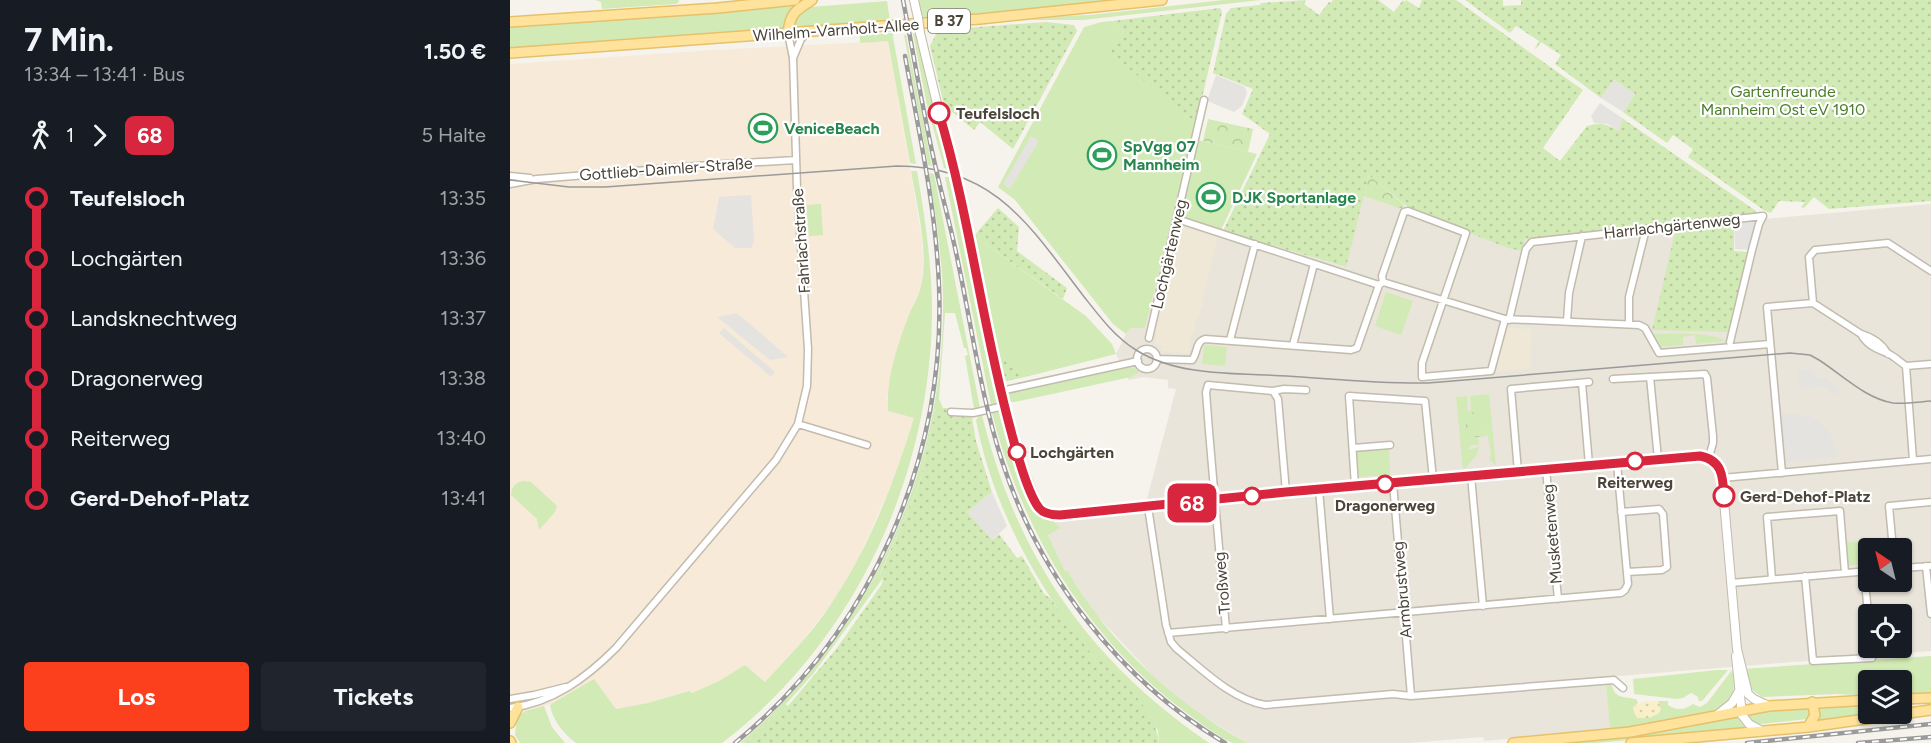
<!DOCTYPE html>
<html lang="de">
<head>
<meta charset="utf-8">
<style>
	:root { --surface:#171b24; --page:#20242c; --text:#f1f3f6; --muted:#9ea1a6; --accent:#fc3f1d }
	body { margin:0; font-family:Figtree,sans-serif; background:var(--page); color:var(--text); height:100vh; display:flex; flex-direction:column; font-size:22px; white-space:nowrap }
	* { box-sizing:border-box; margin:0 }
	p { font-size:20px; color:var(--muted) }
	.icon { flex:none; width:33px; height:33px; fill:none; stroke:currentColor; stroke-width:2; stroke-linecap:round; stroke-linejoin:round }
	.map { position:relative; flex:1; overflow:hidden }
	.details { display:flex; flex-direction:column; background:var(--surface); width:510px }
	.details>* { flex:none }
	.badge { padding:0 12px; border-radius:9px; font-size:21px; line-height:39px }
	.needle { width:39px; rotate:325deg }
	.tools { position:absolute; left:1348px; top:538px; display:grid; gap:12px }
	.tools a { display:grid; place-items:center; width:54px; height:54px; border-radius:6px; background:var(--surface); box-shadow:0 2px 4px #0004; font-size:30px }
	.map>.badge { position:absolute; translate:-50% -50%; box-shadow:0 0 0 3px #fff }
	.legs { display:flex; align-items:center; gap:9px; height:66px; padding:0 24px; font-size:20px }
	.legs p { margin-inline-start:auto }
	.head { display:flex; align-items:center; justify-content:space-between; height:102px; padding:0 24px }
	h1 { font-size:33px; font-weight:700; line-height:45px }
	.primary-button { display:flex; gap:12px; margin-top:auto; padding:12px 24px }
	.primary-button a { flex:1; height:69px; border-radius:6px; background:var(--accent); color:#fff; font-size:24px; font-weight:700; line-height:69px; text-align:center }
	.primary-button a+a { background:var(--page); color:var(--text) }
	ul { padding:0 24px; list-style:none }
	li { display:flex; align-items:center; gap:21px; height:60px; font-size:22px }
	li i { display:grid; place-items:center; width:9px; height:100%; margin:0 8px; background:currentColor }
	li i::after { content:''; width:15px; height:15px; margin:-8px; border:4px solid; border-radius:50%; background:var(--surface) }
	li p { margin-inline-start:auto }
	li:first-child i { background:linear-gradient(#0000 50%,currentColor 0) }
	li:last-child i { background:linear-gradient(currentColor 50%,#0000 0) }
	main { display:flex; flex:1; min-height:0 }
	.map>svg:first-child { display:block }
</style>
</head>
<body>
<main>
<section class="details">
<div class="head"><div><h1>7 Min.</h1><p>13:34 – 13:41 · Bus</p></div><b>1.50 €</b></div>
<div class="legs"><svg class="icon" aria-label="walk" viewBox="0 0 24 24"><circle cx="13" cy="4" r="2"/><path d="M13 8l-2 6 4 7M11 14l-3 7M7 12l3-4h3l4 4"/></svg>1<svg class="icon" aria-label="forward" viewBox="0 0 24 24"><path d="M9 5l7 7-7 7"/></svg><b class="badge" style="background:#d7263d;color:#fff">68</b><p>5 Halte</p></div>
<ul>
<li><i style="color:#d7263d"></i><b>Teufelsloch</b><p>13:35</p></li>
<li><i style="color:#d7263d"></i><span>Lochgärten</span><p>13:36</p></li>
<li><i style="color:#d7263d"></i><span>Landsknechtweg</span><p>13:37</p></li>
<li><i style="color:#d7263d"></i><span>Dragonerweg</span><p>13:38</p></li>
<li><i style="color:#d7263d"></i><span>Reiterweg</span><p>13:40</p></li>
<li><i style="color:#d7263d"></i><b>Gerd-Dehof-Platz</b><p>13:41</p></li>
</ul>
<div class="primary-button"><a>Los</a><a>Tickets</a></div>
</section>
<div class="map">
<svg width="1421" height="743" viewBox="0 0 1421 743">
	<defs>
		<pattern id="sand-dots" width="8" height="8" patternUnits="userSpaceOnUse" patternTransform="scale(1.5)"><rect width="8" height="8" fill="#f9efc9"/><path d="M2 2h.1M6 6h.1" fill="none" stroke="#d7cead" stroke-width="1.8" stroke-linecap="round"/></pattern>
		<pattern id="park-crowns" width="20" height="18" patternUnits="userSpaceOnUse" patternTransform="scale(1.5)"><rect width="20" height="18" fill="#d2eab5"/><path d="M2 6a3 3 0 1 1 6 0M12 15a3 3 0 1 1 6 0" fill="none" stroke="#b6ca9c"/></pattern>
		<pattern id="garden-dots" width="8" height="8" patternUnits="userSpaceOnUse" patternTransform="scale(1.5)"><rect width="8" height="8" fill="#d2eab5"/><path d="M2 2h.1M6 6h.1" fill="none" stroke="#b6ca9c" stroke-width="1.8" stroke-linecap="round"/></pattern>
	</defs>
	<rect width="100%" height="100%" fill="#f6f3ec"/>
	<path fill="#eae5da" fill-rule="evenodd" d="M859,175L901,211L1013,250L1015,239L1168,224L1218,332L1239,252L1254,219L1421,204V651L1096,677L1100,730L974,741L973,737L899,743H737L685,711L642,675L581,609L558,571H555L538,535L549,528L544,519L548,511L632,503L637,499L666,389L658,388V380L634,377L619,380L606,354L619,328H635L663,217L835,267ZM1359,549H1392V582H1359ZM1359,615H1392V648H1359Z"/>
	<path fill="#f7ead8" d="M378,41L411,233L413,260L411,287L401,310L377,399L378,411L404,418L387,472L348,559L322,603L293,640L255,682L235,665L209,681L182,693L178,691L138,703L106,709L84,680L41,704L0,715V64L203,50Z"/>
	<path fill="#efe8d6" d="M669,226L708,235L692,301L693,305L684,327L686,332L681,334L679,340L681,342L679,353L651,351L652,345L645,343L647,334L643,333Z
		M994,328L1021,329L1020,368L983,372Z"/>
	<path fill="#d2eab5" d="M85,0H169L168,3L165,4L92,9L91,2Z
		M408,0H610L412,19Z
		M714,0H751L573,20H520L554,16L580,15Z
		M377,1L380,21L289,27L284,24L285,17L301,7Z
		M284,4L286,5L276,16L274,28L0,48V27L242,10Z
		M602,21L614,32L599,51L686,124L635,328H620L616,334L603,324L505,200L488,187L574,27L592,22Z
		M383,33V37L406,164L400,163L378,41L350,43V35Z
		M406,33L437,169L434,168L417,105L403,34Z
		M394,35H396L422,166L418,165Z
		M688,140L747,154L711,230L674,218L671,213Z
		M401,171H407C415,218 422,264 422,312C421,476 344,643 212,743H66C53,733 44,722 40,706L41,704L84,679L106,709L138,703L179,691L182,693L209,681L235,665L255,682C279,656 304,631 323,601C360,545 384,483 404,418L378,411C376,376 388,344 400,312C404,304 409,295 411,286C419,250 407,207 401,171Z
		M419,173L424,174L470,408L464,409L455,356L458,355L456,348H454L445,313H435L429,399L433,408H426L409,485L370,574L373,578L303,674L276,704L236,743H230C356,635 431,479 433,313C434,266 426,219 419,173Z
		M435,177H439L454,247L457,254L489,398L487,404L481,405Z
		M311,204L313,235L299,236L296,205Z
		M464,236L576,316L602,344L606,354L519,376C511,371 490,358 486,350C482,341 462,244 464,236Z
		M876,292L903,301L891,335L865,326Z
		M1142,334C1163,334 1198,331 1216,341L1186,344L1185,335L1173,337V345L1149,347Z
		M694,345L717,347L715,366L692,364Z
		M616,366L617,368H625L630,372L621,377L505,402H498L497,397L502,391Z
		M979,394L986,466L979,458L981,454L976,426L961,410L960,396Z
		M957,396L958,411L955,413L957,438L968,437L969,445H961L958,450L969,447L967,454L956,468L953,469L946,397Z
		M489,412L492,416C498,438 511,493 524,509C533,519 541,515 550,528L538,535L555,571H558C598,643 668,705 737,743C733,743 728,743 724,743C713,741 684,718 674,711C576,637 512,531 482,413Z
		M472,415C507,557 578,660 699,743H649L648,730C628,708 606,686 587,662C530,591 483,510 466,420L469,416Z
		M879,449L880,475L846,477L844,451Z
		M13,481L21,482L47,506L45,512L29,530L27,519L1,495C2,486 5,483 13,481Z
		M1357,541L1359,564L1338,566L1335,542Z
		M1421,656V693L1392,695V681H1359V696L1328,694L1252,697L1239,688L1233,669Z
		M1207,670H1218L1192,701H1189L1187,696L1181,693L1173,698L1167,699L1124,694L1123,679Z
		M1222,670C1224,678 1226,694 1219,701C1203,720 1126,727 1100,731L1096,682L1102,685C1104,698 1114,697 1126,699L1128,703L1123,707L1126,717L1139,718L1149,713L1148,701H1158V705C1167,711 1174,710 1183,704L1190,707L1197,703Z
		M1359,704V714H1370L1306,721L1309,706Z
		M34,706L42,727L55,743H10L5,735L7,717L15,711Z
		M1300,707V716L1297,719L1251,724H1246L1238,719L1236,713Z
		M1228,715L1240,729L1087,743H1047Z"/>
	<path fill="url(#sand-dots)" d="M1134,701H1148L1151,709L1149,713L1139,718H1126L1123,707Z"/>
	<path fill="url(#park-crowns)" d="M698,119L743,129L738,152L693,141Z
		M859,175L893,204L892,209L854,196Z
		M961,410L976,426L977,436L957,438L955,413Z"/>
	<path fill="url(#garden-dots)" d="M796,0L794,4L809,15L819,2L821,3L823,0H868L884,12L893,0L895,2L896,0L909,8L912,0H946L1073,90L1033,148L1050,161L1077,126C1090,122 1098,124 1109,131L1112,118L1246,211V215L1224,218V251L1239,252L1218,332L1142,330L1167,224L1015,239L1013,251L998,248L901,210L859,175L836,267L713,231L760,134L732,114L743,89L703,73L716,14L721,8L750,5L751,3Z
		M955,0H993V6L1011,5V0H1421V201L1319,209L1304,197L1294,208L1291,207L1295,202L1269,201L1261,213L1255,211L1178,157L1183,149L1163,135L1157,143L1113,112L1125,94L1104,80L1091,98L1045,64L1051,55L1031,42L1026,49L1025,48L1029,41L1006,26L1000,33Z
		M710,8L712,12L686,124L598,51L614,32L602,21Z
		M536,22L564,25L567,31L503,149L470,122L464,130L434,105L420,46L428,30Z
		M488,208L509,227L507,251L557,288L553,299L464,236Z
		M486,351L519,376L493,382Z
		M426,408H440V416L462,417L466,441L482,492L457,512L483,540L489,534L507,558L512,556L534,594L540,598L587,662L594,660C614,684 646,711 649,743H236L276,704L278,706L327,648L372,584L373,578L370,575L409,485Z"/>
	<path fill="#e5e3e0" d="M706,75L735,87L737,93L732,106L724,112L697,101Z
		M1104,80L1125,94L1113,112L1091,98Z
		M1090,103L1112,118L1109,131L1098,124L1084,123L1081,116Z
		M521,136L529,141L500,189L493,184Z
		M241,195L244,242L241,248H225L203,229L209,197Z
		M1243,220L1246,224L1240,250L1225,249L1224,222Z
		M227,313L278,357L260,360L207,317Z
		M214,328L265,372L261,377L209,333Z
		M1302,369L1304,377L1315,378L1330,389L1326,395L1311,386L1289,388L1288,370Z
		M1288,414L1299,416L1308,420L1318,430L1323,439L1327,457L1275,462L1270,415Z
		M482,492L497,526L482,540L457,512Z"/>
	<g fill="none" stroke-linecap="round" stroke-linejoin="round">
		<g stroke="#c2bbae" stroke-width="9">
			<path id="minor" d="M283,58L291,39L298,32
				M0,176L20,178
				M0,184L27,179L199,165L286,160
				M667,219L869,285
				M873,282L872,276L894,212L898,211L956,233L912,363V377L981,371L995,319
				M1303,303L1299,257L1305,250L1378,243L1421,271
				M999,320L1016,249L1022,242L1253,216
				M1057,321L1059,293L1072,236
				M1119,324V297L1136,229
				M1351,334C1357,346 1368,349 1379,354C1385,357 1390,362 1396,366
				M639,338L694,100
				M720,340L745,244
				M1220,342L1242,250L1249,224L1253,216
				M783,345L804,264
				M627 359a10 10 0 1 1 20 0a10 10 0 1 1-20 0Z
				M647,359L682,360C688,353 685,342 695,339L841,350L847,348L869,285L873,282L995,319L1129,325L1135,328L1149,353L1260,344
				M1396,366L1403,460
				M1396,366L1421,364
				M1140,377L1148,459
				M1103,379L1195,374L1197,378L1203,436V443L1199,457
				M1072,383L1079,465
				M491,391L628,361
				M763,391L768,399L776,492
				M915,401L923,479
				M441,412L463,413L494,406
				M288,424L357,445
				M843,448L880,445
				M1036,469L1048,599
				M1008,472L1001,389L1079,382
				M1272,473L1257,307L1303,303L1351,334C1362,337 1372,344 1378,354
				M961,476L973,606
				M1212,478L1421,459
				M883,483L901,696
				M845,486L839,396L915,401
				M809,489L820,619
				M638,507L656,625L661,642L667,649C693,670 721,699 755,705L883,694L901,696L1104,680L1113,688
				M1111,512L1149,509L1153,514L1157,567L1152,570L1117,572
				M1383,549L1379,506L1421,502
				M1416,566L1421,614
				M1392,568L1421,566
				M1354,571L1359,624
				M1295,576L1303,661L1362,658L1361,648
				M1262,579L1257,517L1330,511L1335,573
				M1221,583L1359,571
				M716,629L699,431L696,392L698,385L763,391L774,389L796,390
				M658,633L1111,593L1115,590L1118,584L1107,463
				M0,699L24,695L56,687
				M0,708C43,703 77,677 106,648L266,460L288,424L297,386L298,349L287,188L283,58L278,33"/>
		</g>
		<g stroke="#c2bbae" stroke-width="10">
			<path id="tertiary" d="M404,0L408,18
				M410,33L443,170
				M445,181L494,406L508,454L528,507L541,515H550L776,492L1190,456C1203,458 1209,465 1212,478L1227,649L1238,694L1244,699L1259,706
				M1226,656L1232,715L1239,724L1252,731
				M1207,715L1222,703L1229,691"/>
		</g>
		<g stroke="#e6c16a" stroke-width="12">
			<path id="primary" d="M0,22L208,8L285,0
				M278,33C280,13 286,10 302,0
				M0,53L470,19L652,0
				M1392,699L1421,698
				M0,723L8,707
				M1298,727L1305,715L1302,702
				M0,741L1,743
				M1003,743L1120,732L1259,706L1359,700
				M1121,743L1298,727L1421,710"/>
		</g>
		<use href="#minor" stroke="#fff" stroke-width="6"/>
		<use href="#tertiary" stroke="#fff" stroke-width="8"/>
		<use href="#primary" stroke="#ffe39c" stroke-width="9"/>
		<path stroke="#9a9a9a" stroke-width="1.5" d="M0,180L59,187H95L387,166C486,166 521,228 575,298C590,317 605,337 626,350C669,377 727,373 777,376C824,379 870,384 918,383L1280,353L1300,355L1309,360C1331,374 1356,399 1383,403C1395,404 1408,402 1421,401"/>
		<g stroke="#9a9a9a" stroke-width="4.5">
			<path id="rail" d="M393,0C404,56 413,113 426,169C433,200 442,231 448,262C462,328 471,397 492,461C530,578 610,680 715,743
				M225,743C360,633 436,459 429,286C426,208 409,132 395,56
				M1237,743L1421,724
				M1348,743L1421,737"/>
		</g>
		<use href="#rail" stroke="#fff" stroke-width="2" stroke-dasharray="7" stroke-linecap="butt"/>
		<g stroke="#c2bbae" stroke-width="10" stroke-linecap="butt">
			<path id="tertiary-bridge" d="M408,18L410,33
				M443,170L445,181"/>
		</g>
		<use href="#tertiary-bridge" stroke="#fff" stroke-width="8"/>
	</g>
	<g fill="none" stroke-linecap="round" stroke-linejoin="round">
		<g stroke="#fff" stroke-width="14">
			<path id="line-1" d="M429,113C460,217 472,326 501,431C506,450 517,493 529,508C534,514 542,515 550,515L776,492L1190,456C1212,460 1213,476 1214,496"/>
		</g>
		<use href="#line-1" stroke="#d7263d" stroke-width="9"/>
	</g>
	<defs>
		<g id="stadium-ring" transform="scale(1.5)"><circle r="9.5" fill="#fff" stroke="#2e9e5b" stroke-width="1.5"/><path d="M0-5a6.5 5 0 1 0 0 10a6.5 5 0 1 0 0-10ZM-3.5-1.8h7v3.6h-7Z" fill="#2e9e5b"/></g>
	</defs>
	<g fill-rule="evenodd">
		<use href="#stadium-ring" x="253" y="128"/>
		<use href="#stadium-ring" x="592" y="155"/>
		<use href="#stadium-ring" x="701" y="197"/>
	</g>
	<g fill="#fff" stroke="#d7263d" stroke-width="3">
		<circle cx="429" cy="113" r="10"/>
		<circle cx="507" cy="452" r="8"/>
		<circle cx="1125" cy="461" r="8"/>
		<circle cx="875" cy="484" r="8"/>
		<circle cx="742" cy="496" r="8"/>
		<circle cx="1214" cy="496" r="10"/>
	</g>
	<g text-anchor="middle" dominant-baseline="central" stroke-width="4.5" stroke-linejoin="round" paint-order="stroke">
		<rect fill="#fff" stroke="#817c74" stroke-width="1.5" x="418" y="9" width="42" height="24" rx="4.5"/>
		<g font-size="15" font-weight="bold" fill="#4b4439">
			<text x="439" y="21">B 37</text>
		</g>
		<g font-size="16" fill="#4b4439" stroke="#fff">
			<text transform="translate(326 30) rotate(-4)">Wilhelm-Varnholt-Allee</text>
			<text transform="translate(156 169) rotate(-4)">Gottlieb-Daimler-Straße</text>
			<text transform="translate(1162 226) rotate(-6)">Harrlachgärtenweg</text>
			<text transform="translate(291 241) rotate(-94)">Fahrlachstraße</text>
			<text transform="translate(659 254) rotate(-77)">Lochgärtenweg</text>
			<text transform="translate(1042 534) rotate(-95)">Musketenweg</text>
			<text transform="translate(712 583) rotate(-95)">Troßweg</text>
			<text transform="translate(892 590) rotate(-95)">Armbrustweg</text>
		</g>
		<g font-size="16" fill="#4a7f2a" stroke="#fff">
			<text x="1273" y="91">Gartenfreunde<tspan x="1273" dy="18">Mannheim Ost eV 1910</tspan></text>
		</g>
		<g font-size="16" font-weight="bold" fill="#4b4439" stroke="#fff" text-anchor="start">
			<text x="446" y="113">Teufelsloch</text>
			<text x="520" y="452">Lochgärten</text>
			<text x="1125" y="482" text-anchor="middle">Reiterweg</text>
			<text x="1230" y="496">Gerd-Dehof-Platz</text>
			<text x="875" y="505" text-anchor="middle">Dragonerweg</text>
		</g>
		<g font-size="16" font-weight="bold" fill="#27864d" stroke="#fff" text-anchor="start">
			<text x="274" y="128">VeniceBeach</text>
			<text x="613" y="146">SpVgg 07<tspan x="613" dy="18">Mannheim</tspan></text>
			<text x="722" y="197">DJK Sportanlage</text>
		</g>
	</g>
</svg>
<div class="tools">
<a><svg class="needle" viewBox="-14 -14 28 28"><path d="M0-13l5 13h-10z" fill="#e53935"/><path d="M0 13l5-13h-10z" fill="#9ea1a6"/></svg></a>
<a><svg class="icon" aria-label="locate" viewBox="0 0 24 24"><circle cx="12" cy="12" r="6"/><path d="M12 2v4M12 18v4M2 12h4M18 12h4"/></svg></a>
<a><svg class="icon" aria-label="layers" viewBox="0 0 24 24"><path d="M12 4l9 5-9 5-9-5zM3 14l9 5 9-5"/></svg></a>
</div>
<b class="badge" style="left:682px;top:503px;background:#d7263d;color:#fff">68</b>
</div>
</main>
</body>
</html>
